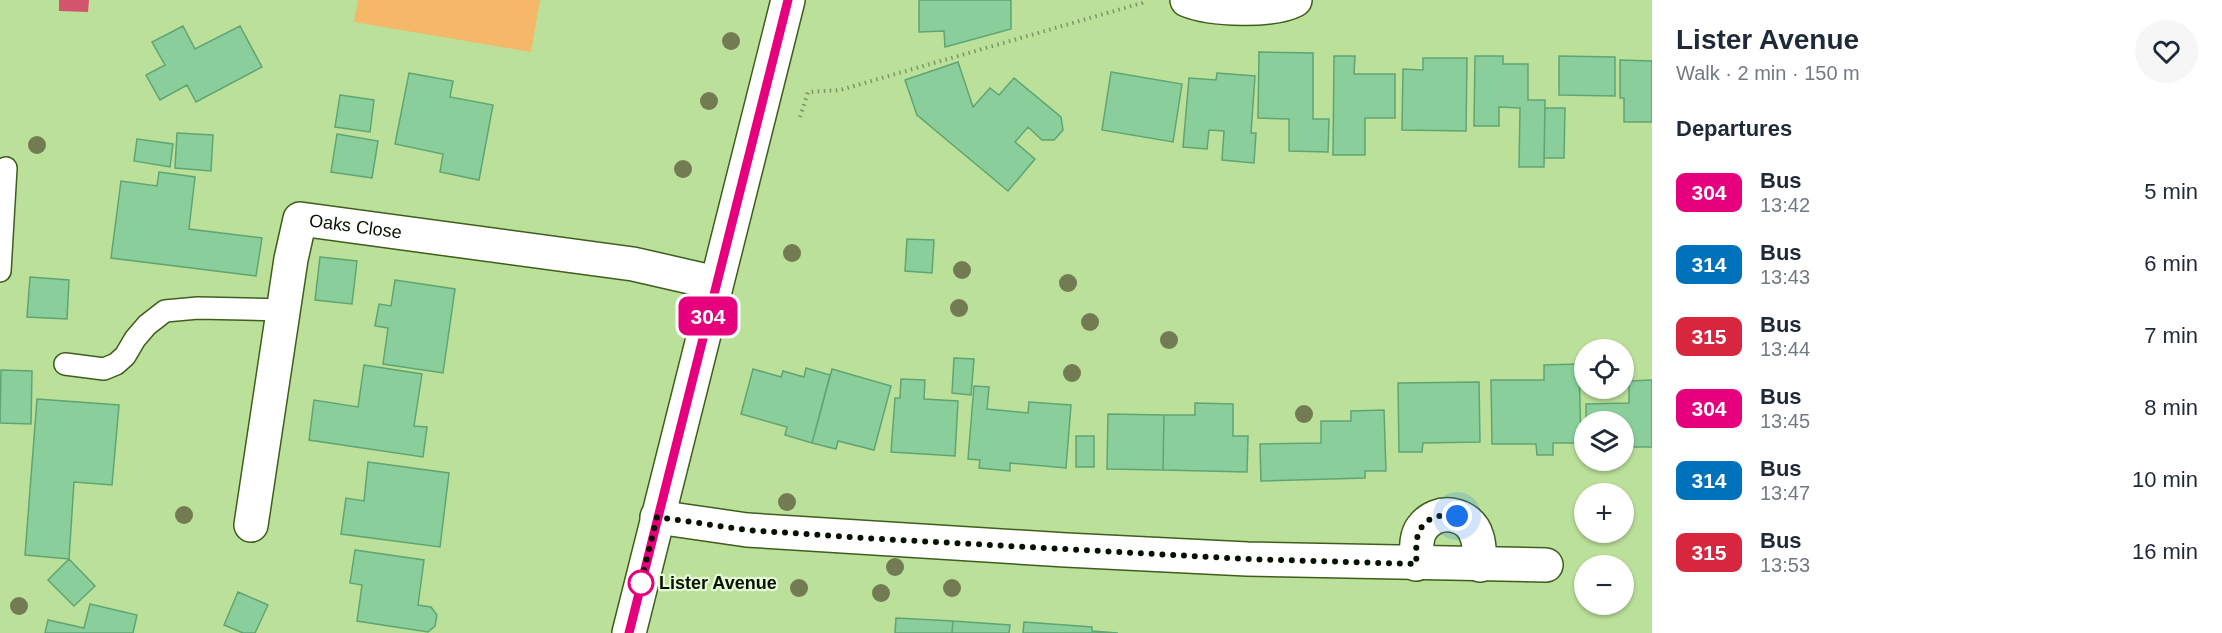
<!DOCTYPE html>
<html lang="en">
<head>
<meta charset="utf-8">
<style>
	:root { --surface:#fff; --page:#f6f6f7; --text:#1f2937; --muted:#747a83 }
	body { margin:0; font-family:Arial,sans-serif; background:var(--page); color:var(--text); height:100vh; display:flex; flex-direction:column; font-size:22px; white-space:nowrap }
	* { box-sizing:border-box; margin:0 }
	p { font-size:20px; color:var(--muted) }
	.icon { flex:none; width:33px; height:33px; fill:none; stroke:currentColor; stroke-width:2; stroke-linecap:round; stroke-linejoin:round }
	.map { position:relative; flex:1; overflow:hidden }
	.side { display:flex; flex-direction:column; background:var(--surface); width:570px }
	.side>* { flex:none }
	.badge { padding:0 12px; border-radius:9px; font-size:21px; line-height:39px }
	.controls { position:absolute; left:1574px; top:339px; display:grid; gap:12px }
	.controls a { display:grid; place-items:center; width:60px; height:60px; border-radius:50%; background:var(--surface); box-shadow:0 2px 4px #0004; font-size:30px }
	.you { position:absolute; width:30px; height:30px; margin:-15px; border:4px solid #fff; border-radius:50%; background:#1a73e8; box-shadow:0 0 0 9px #1a73e833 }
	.map>.badge { position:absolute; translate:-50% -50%; box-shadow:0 0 0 3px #fff }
	h2 { padding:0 24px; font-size:22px; line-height:54px }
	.round { display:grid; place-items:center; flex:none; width:63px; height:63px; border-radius:32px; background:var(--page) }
	.headline { display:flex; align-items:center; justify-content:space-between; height:102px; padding:0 24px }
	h1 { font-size:28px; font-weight:600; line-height:45px }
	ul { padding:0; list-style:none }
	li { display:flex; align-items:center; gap:18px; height:72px; padding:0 24px }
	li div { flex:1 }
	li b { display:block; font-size:22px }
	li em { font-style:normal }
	li .badge { min-width:66px; font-weight:700; text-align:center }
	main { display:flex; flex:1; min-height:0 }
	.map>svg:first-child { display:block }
</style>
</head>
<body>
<main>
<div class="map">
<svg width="1652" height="633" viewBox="0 0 1652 633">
	<rect width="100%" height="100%" fill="#bae09a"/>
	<path fill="#f5b768" d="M358,0H540L531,52L354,22Z"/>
	<path fill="#d2546d" d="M59,0H89L88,12L59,11Z"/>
	<path fill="#8acf9b" stroke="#61a473" stroke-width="1.5" d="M919,0H1011V29L945,47L944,31L919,32Z
		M183,26L195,49L240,26L262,67L196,102L187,85L160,100L146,75L165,65L152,42Z
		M1259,52L1313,53V119H1329L1328,152L1289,151V119L1258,118Z
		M1334,56H1355L1354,74H1395V118H1365V155H1333Z
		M1475,56H1503V64H1528V100H1545L1544,167H1519L1520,108L1499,107V126H1474Z
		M1559,56L1615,57V96L1559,95Z
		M1423,58H1467L1466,131L1402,130L1403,69L1423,70Z
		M1620,60L1652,61V122H1624V98H1620Z
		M958,62L973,107L990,88L999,95L1014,78L1061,117L1063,130L1054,140H1042L1028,127L1015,142L1035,159L1008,191L917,115L905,80Z
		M1111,72L1182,84L1173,142L1102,130Z
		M409,73L453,81L450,97L493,105L479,180L440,172L443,154L395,144Z
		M1217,73L1255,76L1251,133H1256L1254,163L1222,160L1224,131L1209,130L1207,149L1183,147L1189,78L1216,80Z
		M340,95L374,100L370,132L335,127Z
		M1545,108H1565L1564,158H1544Z
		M177,133L213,135L211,171L175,168Z
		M337,134L378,141L372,178L331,172Z
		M137,139L173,144L170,167L134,161Z
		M159,172L195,177L189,229L262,238L256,276L111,258L121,181L157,186Z
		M907,239L934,240L932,273L905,271Z
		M320,257L357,261L352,304L315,300Z
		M30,277L69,280L67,319L27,317Z
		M395,280L455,289L443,373L383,364L388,328L375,326L379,304L391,306Z
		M954,358L974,359L971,395L952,393Z
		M1579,364L1581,443H1553V455H1537L1536,444H1492L1491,380H1544V365Z
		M364,365L422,374L414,426L427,427L423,457L309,440L314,400L358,407Z
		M806,368L830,375L812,443L785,435L787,427L741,414L753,369L781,377L783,371L804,377Z
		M832,369L891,386L874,450L838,441L836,449L812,443Z
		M1,370L32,371L31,424L0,423Z
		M901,379L925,380L924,399L958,401L955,456L891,452L895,398H900Z
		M1652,380V447H1623V422H1586V404L1629,403V381Z
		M1479,382L1480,442L1423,443L1422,452H1399L1398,383Z
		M974,386L989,387L987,409L1028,413L1029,402L1071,405L1066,468L1010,463V471L979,468L980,460L968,459Z
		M37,399L119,405L112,485L74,482L69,559L25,555Z
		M1195,403L1233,404V436H1248L1247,472L1163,470L1164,415H1195Z
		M1384,410L1386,471H1365V478L1261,481L1260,444L1321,443V421H1351V411Z
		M1108,414L1164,415L1163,470L1107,469Z
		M1076,436H1094V467H1076Z
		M368,462L449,473L440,547L341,534L346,498L364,501Z
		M355,550L424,560L418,605L431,607L437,615L435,626L428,632L357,621L362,585L350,583Z
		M69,559L95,586L74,606L48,580Z
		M238,592L268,605L255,633H243L224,625Z
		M90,604L137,615L133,633H45L48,620L84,628Z
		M896,618L953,621L952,633H895Z
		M953,621L1010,625L1009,633H952Z
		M1024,622L1092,627V631L1118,633H1023Z"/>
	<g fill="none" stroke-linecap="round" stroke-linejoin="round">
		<g stroke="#3f5e1c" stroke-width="24">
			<path id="service" d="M0,271L6,168
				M65,364L104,369L116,364L125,356L135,339L147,325L165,311L198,308L284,310"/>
		</g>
		<g stroke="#3f5e1c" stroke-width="36">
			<g id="minor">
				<path d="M1187,0C1211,10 1272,12 1295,0"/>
				<path d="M657,517L747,530L1066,550L1247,559L1546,565"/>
				<path id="s1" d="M251,525L291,259L300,219L633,264L716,283"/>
				<path d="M1416,564C1417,552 1415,537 1422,528C1437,507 1470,512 1477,537C1480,545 1479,556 1480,565"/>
			</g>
		</g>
		<g stroke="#3f5e1c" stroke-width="36">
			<path id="secondary" d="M629,633L788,0"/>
		</g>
		<path stroke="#7a9763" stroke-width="4" stroke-dasharray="1.5 4.5" stroke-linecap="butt" d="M800,117L808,92L840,90L1142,3L1146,0"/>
		<use href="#service" stroke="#fff" stroke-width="21"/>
		<use href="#minor" stroke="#fff" stroke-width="33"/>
		<use href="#secondary" stroke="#fff" stroke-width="33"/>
	</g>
	<g fill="#727b51">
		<circle cx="731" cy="41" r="9"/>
		<circle cx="709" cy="101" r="9"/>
		<circle cx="37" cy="145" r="9"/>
		<circle cx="683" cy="169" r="9"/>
		<circle cx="792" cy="253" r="9"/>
		<circle cx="962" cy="270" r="9"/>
		<circle cx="1068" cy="283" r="9"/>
		<circle cx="959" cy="308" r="9"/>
		<circle cx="1090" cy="322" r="9"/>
		<circle cx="1169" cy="340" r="9"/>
		<circle cx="1072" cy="373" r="9"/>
		<circle cx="1304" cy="414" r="9"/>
		<circle cx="787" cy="502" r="9"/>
		<circle cx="184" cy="515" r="9"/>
		<circle cx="895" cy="567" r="9"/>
		<circle cx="799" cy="588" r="9"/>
		<circle cx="952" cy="588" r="9"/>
		<circle cx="881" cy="593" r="9"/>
		<circle cx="19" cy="606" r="9"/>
	</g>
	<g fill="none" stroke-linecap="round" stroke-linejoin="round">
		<g stroke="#fff" stroke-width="14">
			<path id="line" d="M629,633L788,0"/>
		</g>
		<use href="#line" stroke="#e6007e" stroke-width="9"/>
		<path stroke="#071300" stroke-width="6" stroke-dasharray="0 10.8" d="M641,583L640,587L657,517L747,530L863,538L1246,559L1416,564C1417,555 1415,543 1418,535C1423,517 1442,513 1457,516"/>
	</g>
	<circle fill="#fff" stroke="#e6007e" stroke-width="3" cx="641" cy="583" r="12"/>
	<g text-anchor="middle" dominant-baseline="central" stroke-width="4.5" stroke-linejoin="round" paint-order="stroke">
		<g font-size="18" fill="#071300" stroke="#e7fad7">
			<text stroke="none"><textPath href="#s1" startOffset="366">Oaks Close</textPath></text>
		</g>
		<g font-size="18" font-weight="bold" fill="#071300" stroke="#e7fad7" text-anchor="start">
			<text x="659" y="583">Lister Avenue</text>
		</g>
	</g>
</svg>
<div class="controls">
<a><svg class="icon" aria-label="locate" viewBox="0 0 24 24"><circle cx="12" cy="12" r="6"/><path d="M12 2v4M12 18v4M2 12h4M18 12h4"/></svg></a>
<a><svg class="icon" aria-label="layers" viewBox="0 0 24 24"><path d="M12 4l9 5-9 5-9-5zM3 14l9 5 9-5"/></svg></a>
<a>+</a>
<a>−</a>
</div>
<div class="you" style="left:1457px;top:516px"></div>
<b class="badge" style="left:708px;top:316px;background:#e6007e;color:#fff">304</b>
</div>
<section class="side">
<div class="headline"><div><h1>Lister Avenue</h1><p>Walk · 2 min · 150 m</p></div><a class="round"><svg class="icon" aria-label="heart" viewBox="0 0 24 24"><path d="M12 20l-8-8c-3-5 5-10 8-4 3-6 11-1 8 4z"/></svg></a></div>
<h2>Departures</h2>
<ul>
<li><span class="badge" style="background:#e6007e;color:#fff">304</span><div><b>Bus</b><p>13:42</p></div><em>5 min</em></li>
<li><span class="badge" style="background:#0072bc;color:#fff">314</span><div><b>Bus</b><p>13:43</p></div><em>6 min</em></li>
<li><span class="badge" style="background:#d7263d;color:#fff">315</span><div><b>Bus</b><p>13:44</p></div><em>7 min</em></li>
<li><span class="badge" style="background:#e6007e;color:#fff">304</span><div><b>Bus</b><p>13:45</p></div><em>8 min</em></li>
<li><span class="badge" style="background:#0072bc;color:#fff">314</span><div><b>Bus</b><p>13:47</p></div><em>10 min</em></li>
<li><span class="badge" style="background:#d7263d;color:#fff">315</span><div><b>Bus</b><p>13:53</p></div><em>16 min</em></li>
</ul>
</section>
</main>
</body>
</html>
